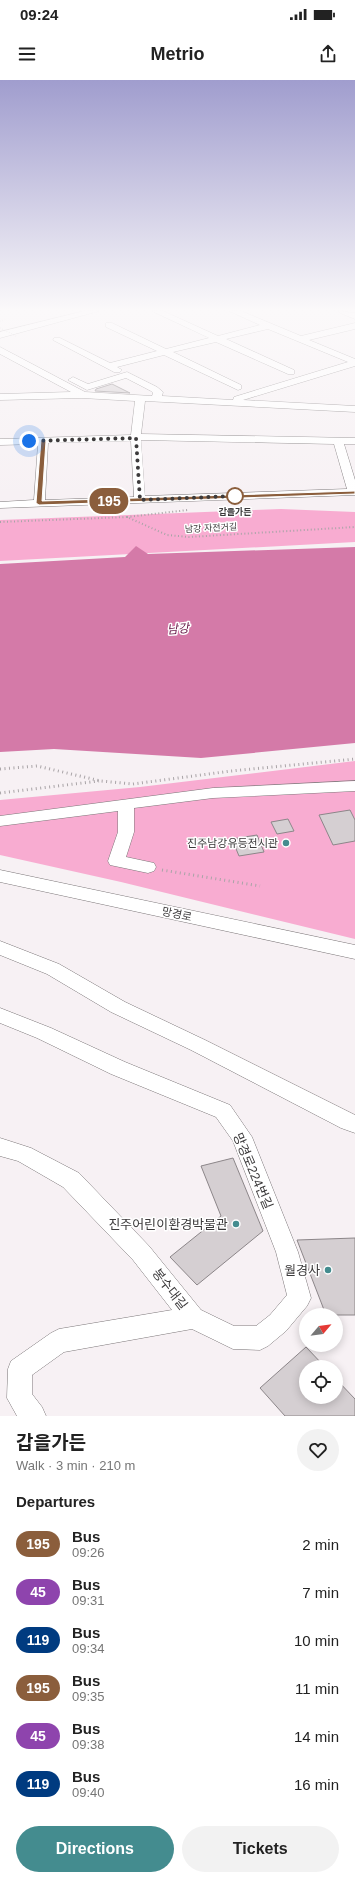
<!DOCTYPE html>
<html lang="en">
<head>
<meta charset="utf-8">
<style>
	:root { --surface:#fff; --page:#f2f2f2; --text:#222; --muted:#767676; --accent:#448c8f }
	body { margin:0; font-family:Helvetica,"Noto Sans KR",sans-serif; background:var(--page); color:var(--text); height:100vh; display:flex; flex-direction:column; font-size:15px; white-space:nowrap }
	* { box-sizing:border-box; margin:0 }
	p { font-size:13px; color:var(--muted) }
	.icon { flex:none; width:22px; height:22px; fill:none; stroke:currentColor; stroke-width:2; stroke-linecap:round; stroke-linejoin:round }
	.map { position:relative; height:1336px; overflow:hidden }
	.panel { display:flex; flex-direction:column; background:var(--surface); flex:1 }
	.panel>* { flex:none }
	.badge { padding:0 8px; border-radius:13px; font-size:14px; line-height:26px }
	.needle { width:26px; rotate:61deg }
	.controls { position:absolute; left:299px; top:1228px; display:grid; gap:8px }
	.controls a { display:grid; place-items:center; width:44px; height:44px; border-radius:50%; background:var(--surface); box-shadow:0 2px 10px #0003; font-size:20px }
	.you { position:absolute; width:20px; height:20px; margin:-10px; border:3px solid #fff; border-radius:50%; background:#1a73e8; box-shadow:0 0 0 6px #1a73e833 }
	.map>.badge { position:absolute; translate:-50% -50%; box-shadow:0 0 0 2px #fff }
	h2 { padding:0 16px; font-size:15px; line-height:36px }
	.round { display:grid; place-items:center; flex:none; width:42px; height:42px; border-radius:21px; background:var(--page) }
	.head { display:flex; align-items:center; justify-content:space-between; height:68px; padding:0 16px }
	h1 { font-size:19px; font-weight:700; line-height:30px }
	.button { display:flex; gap:8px; margin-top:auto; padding:8px 16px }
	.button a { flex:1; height:46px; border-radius:24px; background:var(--accent); color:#fff; font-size:16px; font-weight:700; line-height:46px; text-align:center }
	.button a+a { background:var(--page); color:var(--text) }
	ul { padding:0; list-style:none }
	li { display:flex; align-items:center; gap:12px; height:48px; padding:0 16px }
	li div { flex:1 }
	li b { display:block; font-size:15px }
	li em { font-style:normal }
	li .badge { min-width:44px; font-weight:700; text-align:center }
	.status { display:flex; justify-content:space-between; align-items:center; height:28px; padding:0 20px; background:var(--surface); direction:ltr }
	.status svg { height:11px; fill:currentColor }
	header { display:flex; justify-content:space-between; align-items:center; height:52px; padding:0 16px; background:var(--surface); font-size:18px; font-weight:700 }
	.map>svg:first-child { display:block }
</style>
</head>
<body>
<div class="status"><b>09:24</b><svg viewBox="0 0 49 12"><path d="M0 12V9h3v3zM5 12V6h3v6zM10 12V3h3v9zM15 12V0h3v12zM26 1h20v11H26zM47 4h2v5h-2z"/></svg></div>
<header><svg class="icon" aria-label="menu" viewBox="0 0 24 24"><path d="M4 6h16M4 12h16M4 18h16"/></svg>Metrio<svg class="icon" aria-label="share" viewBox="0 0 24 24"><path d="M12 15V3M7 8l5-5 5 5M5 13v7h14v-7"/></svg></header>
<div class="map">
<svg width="355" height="1336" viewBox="0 0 355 1336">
	<rect width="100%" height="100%" fill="#f7f1f4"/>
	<path fill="#f8acd1" d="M281,429L355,432V462L0,481V440Z
		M355,681V859L121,802L0,775V720L140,707Z"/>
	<path fill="#d47aa8" d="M136,466L148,474L355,467V663L201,678L54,669L0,672V484L125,477Z"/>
	<path fill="#d5cfd2" stroke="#8c8689" d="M112,304L130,313L95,311L96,309Z
		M350,730L355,740V761L333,765L319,735Z
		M288,739L294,751L277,754L271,742Z
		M257,755L264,772L239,776L232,759Z
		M233,1078L263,1151L197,1205L170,1177L221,1136L201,1086Z
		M355,1158V1235H326L297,1160Z
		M306,1267L325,1287H306V1317H336V1299L355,1319V1336H285L260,1308Z"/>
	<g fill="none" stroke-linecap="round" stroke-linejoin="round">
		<g stroke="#7c7779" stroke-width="1">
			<path id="minor" d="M84,231H99L0,258V252Z
				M152,231H163L218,256L260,245L229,231H241L301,256L355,243V249L309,260L355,279V286L243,320L355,326V332L145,321L141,354L355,358V364H344L355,400V415L0,428V422L34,420L38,364L0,365V359L131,355L135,321L82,318L0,320V314L71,312L0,274V267L85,312L152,316L153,313L151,311L126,298L87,310L68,300L73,297L88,304L127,292L157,307L163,312L162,316L233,320L234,317L348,282L268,249L226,259L294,290V294H288L216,262L173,272L241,305V309L238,310L164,275L117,287L122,290L120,292H114L53,260L54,258H60L110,283L157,271L106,247V243H112L166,269L209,258ZM141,360L334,364L347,409L145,416ZM131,361L134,417L45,420L48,363Z
				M339,231L355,233V239L340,233Z
				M355,701V711L213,718L134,728V752L126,777L154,783L156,787L154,791L148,793L110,785L108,781L118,752V731L0,746V736L213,708Z
				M0,790L355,865V879L0,802Z
				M0,861L59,884L125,922L205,960L355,1035V1053L341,1048L191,970L111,932L47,894L0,875Z
				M0,928L51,948L125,982L230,1025L252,1057L298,1172L311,1218L307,1226L286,1251L268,1266L260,1270L233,1269L192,1249L64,1272L32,1295V1314L42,1327L46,1336H17L7,1318L8,1289L11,1281L51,1253L59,1249L172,1230L133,1180L63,1107L18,1081L0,1076V1058L31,1068L79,1093L149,1166L201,1230L234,1246H256L270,1235L287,1215L276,1172L233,1061L216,1037L111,994L37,958L0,943Z"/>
		</g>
		<path stroke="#a9a4a7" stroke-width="1.5" stroke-dasharray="0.5 2" stroke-linecap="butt" d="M0,241L5,240"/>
		<path stroke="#a9a4a7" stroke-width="2" stroke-dasharray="1 2.5" stroke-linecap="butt" d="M127,437L188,430
			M0,442L127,437L167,455L189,457L355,447"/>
		<path stroke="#a9a4a7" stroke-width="3" stroke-dasharray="1 3.5" stroke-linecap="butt" d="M0,689L37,686L101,701L133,704L231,691L355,679
			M0,713L99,701
			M162,790L260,806"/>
		<use href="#minor" fill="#fff" fill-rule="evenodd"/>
		<path stroke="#a9a4a7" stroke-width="1.5" stroke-dasharray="0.5 2" stroke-linecap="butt" d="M0,248L16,256"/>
	</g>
	<linearGradient id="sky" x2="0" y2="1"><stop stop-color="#a09dce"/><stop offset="0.55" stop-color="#fbf9fa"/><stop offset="1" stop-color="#fbf9fa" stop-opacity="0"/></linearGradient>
	<rect width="355" height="418" fill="url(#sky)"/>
	<path fill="#8b5e3c" stroke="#fff" d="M41,360L46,361L42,421L355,411V414L39,425L36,423Z"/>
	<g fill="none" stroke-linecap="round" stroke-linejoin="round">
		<path stroke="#3c3a3b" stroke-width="4" stroke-dasharray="0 7.2" d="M29,361L136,358L140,420L235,416"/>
	</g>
	<circle fill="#fff" stroke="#8b5e3c" stroke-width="2" cx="235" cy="416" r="8"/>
	<g fill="#448c8f" stroke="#fff" stroke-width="1.5">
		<circle cx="286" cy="763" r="4"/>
		<circle cx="236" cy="1144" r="4"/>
		<circle cx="328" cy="1190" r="4"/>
	</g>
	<g text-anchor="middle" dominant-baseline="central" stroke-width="3" stroke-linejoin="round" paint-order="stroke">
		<g font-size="9" font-weight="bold" fill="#3c3a3b" stroke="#fff">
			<text x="235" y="432">갑을가든</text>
		</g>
		<g font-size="9" fill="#3c3a3b" stroke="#fff">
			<text transform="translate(211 448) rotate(-3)">남강 자전거길</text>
		</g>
		<g font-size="11" fill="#3c3a3b" stroke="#fff" text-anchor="end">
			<text x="278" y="763">진주남강유등전시관</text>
		</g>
		<g font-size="11" fill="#3c3a3b" stroke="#fff">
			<text transform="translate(177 834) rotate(12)">망경로</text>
		</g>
		<g font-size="12" font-style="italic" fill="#611041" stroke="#fff">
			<text transform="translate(178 549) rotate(-5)">남강</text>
		</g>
		<g font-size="13" fill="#3c3a3b" stroke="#fff">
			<text transform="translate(253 1091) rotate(67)">망경로224번길</text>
			<text transform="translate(170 1209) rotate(52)">봉수대길</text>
		</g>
		<g font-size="13" fill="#3c3a3b" stroke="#fff" text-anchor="end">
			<text x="228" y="1144">진주어린이환경박물관</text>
			<text x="320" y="1190">월경사</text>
		</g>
	</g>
</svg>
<div class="controls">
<a><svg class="needle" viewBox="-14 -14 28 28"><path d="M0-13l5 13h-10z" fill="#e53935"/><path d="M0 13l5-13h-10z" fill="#767676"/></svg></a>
<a><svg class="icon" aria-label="locate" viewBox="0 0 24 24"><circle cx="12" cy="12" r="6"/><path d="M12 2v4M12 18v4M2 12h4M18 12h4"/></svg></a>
</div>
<div class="you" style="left:29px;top:361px"></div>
<b class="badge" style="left:109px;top:421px;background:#8b5e3c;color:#fff">195</b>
</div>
<section class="panel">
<div class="head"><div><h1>갑을가든</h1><p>Walk · 3 min · 210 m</p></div><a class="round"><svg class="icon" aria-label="heart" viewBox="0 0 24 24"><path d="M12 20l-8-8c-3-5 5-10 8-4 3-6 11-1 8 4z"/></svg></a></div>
<h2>Departures</h2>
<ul>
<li><span class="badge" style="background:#8b5e3c;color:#fff">195</span><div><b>Bus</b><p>09:26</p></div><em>2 min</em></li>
<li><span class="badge" style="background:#8e44ad;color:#fff">45</span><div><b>Bus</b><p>09:31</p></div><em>7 min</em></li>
<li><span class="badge" style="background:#003b80;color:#fff">119</span><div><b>Bus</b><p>09:34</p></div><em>10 min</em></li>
<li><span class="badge" style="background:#8b5e3c;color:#fff">195</span><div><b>Bus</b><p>09:35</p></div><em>11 min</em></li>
<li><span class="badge" style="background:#8e44ad;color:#fff">45</span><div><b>Bus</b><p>09:38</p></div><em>14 min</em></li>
<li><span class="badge" style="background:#003b80;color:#fff">119</span><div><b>Bus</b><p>09:40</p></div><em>16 min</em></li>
</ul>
<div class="button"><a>Directions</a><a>Tickets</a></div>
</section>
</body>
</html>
